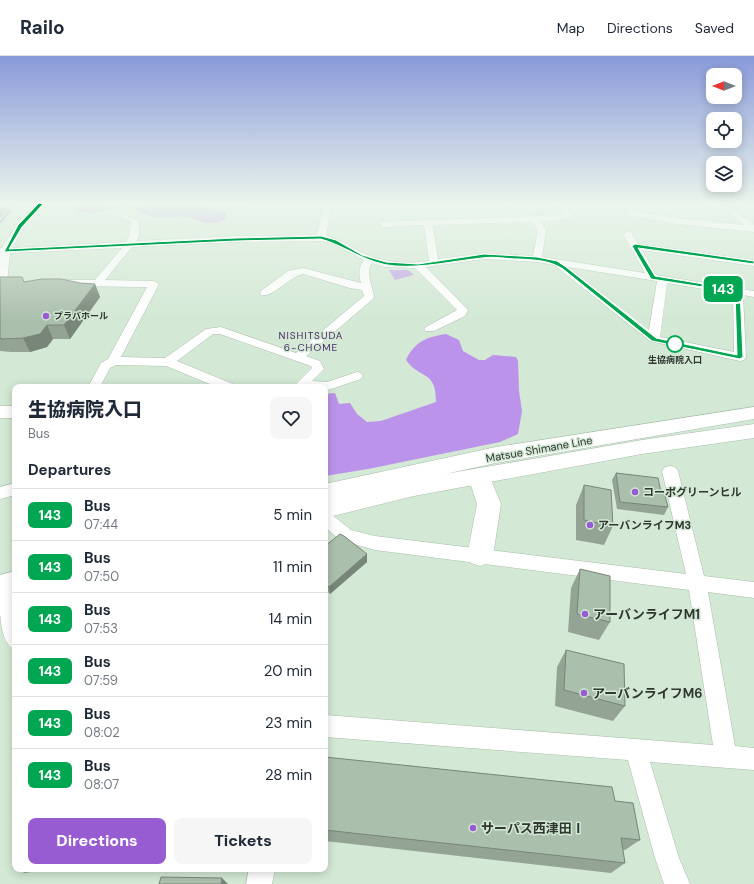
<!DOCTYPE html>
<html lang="en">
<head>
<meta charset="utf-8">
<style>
	:root { --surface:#fff; --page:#f6f6f7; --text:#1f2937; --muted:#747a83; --line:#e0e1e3; --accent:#975bd2 }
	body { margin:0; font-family:"DM Sans","Noto Sans JP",sans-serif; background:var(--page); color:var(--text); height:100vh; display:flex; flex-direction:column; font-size:15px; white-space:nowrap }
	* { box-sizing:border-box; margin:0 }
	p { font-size:13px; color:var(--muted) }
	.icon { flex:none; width:22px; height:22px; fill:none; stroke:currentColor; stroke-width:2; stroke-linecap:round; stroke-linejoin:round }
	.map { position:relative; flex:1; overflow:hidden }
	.drawer { position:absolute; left:12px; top:328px; width:316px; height:488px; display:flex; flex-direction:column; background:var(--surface); border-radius:8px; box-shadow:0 2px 10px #0003 }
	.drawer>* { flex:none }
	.badge { padding:0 8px; border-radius:6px; font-size:14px; line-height:26px }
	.needle { width:26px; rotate:270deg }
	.tools { position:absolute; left:706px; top:12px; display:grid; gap:8px }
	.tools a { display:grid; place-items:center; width:36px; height:36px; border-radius:8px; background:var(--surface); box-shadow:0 2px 10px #0003; font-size:20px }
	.map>.badge { position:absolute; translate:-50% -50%; box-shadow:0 0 0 2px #fff }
	h2 { padding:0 16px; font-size:15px; line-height:36px }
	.round { display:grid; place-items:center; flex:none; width:42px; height:42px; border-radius:8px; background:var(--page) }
	.head { display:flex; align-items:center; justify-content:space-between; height:68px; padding:0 16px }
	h1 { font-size:19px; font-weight:800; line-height:30px }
	.primary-button { display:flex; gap:8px; margin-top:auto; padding:8px 16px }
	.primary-button a { flex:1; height:46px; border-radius:8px; background:var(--accent); color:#fff; font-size:16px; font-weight:800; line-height:46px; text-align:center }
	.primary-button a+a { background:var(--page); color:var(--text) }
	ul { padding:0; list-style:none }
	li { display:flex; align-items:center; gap:12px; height:52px; padding:0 16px; border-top:1px solid var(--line) }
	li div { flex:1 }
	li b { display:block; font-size:15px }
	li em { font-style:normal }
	li .badge { min-width:44px; font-weight:700; text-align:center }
	header { display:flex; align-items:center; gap:24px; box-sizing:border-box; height:56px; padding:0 20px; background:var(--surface); border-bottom:1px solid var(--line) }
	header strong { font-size:19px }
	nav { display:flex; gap:22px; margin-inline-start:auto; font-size:14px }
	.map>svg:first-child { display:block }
</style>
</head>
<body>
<header>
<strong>Railo</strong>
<nav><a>Map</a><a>Directions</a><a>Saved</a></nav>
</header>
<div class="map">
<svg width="754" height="828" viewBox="0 0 754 828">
	<rect width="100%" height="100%" fill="#d3e8d5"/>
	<path fill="#c2a5e4" d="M389,214H408L414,219L395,224Z"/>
	<path fill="#bc93ea" d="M69,148H107L113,150L125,148L137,150L149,148H198C206,154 216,152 225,156L226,160L224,164C219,166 215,167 210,167C201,167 195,162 186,161C173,159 159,164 146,159C138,157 139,152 127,151C110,150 83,166 69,148Z
		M446,278L459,284L463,295L479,304H485L493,299L516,301L518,305L519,335L522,355L518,378L500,386L368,413L325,420V338L335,337L339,348L350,347L357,358L367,366L381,365L436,346C436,313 420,324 406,304C415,285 427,281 446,278Z"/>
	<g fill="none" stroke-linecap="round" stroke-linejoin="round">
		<path fill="#9a72c6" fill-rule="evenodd" d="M8,148H11L10,157L0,168V165L6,157Z"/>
		<g stroke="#a9bdab" stroke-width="1">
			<path id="street" d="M36,148H45L24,171L12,192L126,186L129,180L131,166L120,161L124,158L139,165V180L136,185L236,180L317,179L324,148H332L326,180C342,184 351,192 365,198C386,207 407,208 429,205L424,169L384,171L381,170L380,168L381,166L562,159L563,158L557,148H565L572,159C565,166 550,164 540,165L546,174L542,201L645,217L623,178L628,175L631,176L638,188L754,204V210L642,194L656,219L754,235V241L743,239L746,301L744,304L740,305L650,285L554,209L537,206L484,203L426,211L468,254L465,260L434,275H426L424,273L426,271L457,254L415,212L385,211L372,207C365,217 373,231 374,241L373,243L306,300L320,305L324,313L312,325L327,326L357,316L361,317L363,320L361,323L328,334H325V331H293L312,312L311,310L220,278H213L177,305L233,328L234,331H217L166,310L116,309L110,312L100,331H88L101,307L108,303L147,231L57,230L52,227L57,224H95L122,192L10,197L7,227L6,229L0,230V192H2L17,168ZM530,166L533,167L538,174L533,200L484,197L438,203L433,169ZM321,185L332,187L364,204C358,212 359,219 361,227L303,212L288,215L261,235L260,237L261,239C273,242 289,221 303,218L350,232L362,234L364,240L296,297L221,271L206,273L165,302L121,301L159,228L154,225L105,224L132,191L236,186ZM568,211L657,225L649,274ZM667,227L733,238L734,296L660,281Z
				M720,148H729L754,169V176L677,168L631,160L627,157L631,154L677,162L744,169Z
				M670,410L675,411L678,415L704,520L754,526V542L708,536L735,690L754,692V714L650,706L679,802L690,828H664L655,802L628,704L325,681V659L713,689L689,534L375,494L340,484L325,471V456L331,458L351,474L375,480L686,518L662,415L665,411Z
				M15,427V439L0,443V431Z
				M7,538L13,540L15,544V594C0,586 0,561 0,541Z
				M249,813H275L272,828H246Z"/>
		</g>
		<g stroke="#a9bdab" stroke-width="1">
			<path id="secondary" d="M0,350H15V362H0Z
				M479,412L487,414L501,448L493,500L489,507L480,510L471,507L467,500L477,448L468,420L471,414Z"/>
		</g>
		<g stroke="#a9bdab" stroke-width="1">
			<path id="primary" d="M754,351V363L496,407L445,418L642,384L754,368V382L642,398L414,440L325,462V428L496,391Z
				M15,515V556L0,560V519Z"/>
		</g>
		<use href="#street" fill="#fff" fill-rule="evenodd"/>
		<use href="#secondary" fill="#fff" fill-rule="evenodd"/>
		<use href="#primary" fill="#fff" fill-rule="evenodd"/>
	</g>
	<path fill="#93a495" d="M0,221L25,226L95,228L100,241L70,283H53L47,291L30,296H11L0,295Z
		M616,417L661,436L668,451L664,459L617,453L612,424Z
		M584,429L613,470L604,489L576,484V449Z
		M325,490L367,498V506L330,538L325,533Z
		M580,513L610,566L599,584L568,576L571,532Z
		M566,594L625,650L613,665L555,650L557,611Z
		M325,701L615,745L640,784L625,794H623L625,807L611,817L325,785Z
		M15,805V813H48L25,817L13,812Z"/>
	<path fill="#788679" d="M1,148H7L4,158L0,162V150Z
		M95,228L100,241L70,283L64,269Z
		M47,269L53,283L47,291L30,296L23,282Z
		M367,498V506L330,538L329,531Z
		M222,822L228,828H221Z"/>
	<path fill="#abbfad" stroke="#788679" d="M0,221H22L24,226L42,223H61L80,227L95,228L64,269H47L40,278L23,282L3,283L0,282Z
		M616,417L658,422L661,436H664L668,451L620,446Z
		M584,429L611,434L613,470L584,464Z
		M340,478L344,480L367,498L329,531L325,527V490Z
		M580,513L610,520V566L577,558Z
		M566,594L624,608L625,650L564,634Z
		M325,701L612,731L615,745L633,747L640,784L621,782L625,807L325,774Z
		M15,805V812H13Z
		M161,821L222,822L221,828H159Z"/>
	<linearGradient id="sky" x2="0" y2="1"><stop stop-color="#899ada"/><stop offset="0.56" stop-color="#ebf5ec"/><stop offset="1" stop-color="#ebf5ec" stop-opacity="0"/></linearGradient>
	<rect width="754" height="264" fill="url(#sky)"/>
	<path fill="#00a651" stroke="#fff" d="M39,147L43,148L22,171L9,193L236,182L321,180L336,184L362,199L386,206L418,208L484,198L537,201L557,205L566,211L656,282L737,299L735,236L651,223L632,190L635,188L754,205V208L638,192L655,220L740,234L743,301L740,303L652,285L563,213C549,204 535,204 519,203C507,203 494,200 482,202C453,205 424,212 395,210C367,208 346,190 321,183L236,185L4,196L18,169Z"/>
	<g fill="#975bd2" stroke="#d3e8d5" stroke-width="1.5">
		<circle cx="46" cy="260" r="4"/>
		<circle cx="635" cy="436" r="4"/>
		<circle cx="590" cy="469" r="4"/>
		<circle cx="585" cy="558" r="4"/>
		<circle cx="584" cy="637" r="4"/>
		<circle cx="473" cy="772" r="4"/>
	</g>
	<circle fill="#fff" stroke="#00a651" stroke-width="2" cx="675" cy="288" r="8"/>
	<g text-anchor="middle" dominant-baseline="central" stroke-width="3" stroke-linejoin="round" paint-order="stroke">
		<g font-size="9" font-weight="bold" fill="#2f3730" stroke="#d3e8d5" text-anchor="start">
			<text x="54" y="260">プラバホール</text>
		</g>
		<g font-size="9" font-weight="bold" fill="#2f3730" stroke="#d3e8d5">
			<text x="675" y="304">生協病院入口</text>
		</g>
		<g font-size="10" letter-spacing="1" fill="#472a64" stroke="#d3e8d5">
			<text x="311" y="279">NISHITSUDA<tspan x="311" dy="12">6-CHOME</tspan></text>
		</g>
		<g font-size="11" fill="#2f3730" stroke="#d3e8d5">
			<text transform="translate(539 393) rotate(-10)">Matsue Shimane Line</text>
		</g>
		<g font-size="11" font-weight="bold" fill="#2f3730" stroke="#d3e8d5" text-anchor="start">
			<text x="643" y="436">コーポグリーンヒル</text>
			<text x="598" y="469">アーバンライフM3</text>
		</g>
		<g font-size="13" font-weight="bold" fill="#2f3730" stroke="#d3e8d5" text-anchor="start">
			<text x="593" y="558">アーバンライフM1</text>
			<text x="592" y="637">アーバンライフM6</text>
			<text x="481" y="772">サーパス西津田Ⅰ</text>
		</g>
	</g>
</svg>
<div class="tools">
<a><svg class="needle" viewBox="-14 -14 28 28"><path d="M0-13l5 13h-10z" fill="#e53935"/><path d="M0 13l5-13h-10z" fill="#747a83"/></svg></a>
<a><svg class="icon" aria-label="locate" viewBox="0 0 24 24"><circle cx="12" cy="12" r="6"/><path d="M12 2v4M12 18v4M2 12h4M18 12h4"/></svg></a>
<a><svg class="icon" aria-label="layers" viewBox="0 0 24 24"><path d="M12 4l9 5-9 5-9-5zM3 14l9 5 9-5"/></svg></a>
</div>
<b class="badge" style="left:723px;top:233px;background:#00a651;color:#fff">143</b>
<section class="drawer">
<div class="head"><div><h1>生協病院入口</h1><p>Bus</p></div><a class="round"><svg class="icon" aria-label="heart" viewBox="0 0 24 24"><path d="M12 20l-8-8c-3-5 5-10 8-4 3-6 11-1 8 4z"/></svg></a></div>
<h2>Departures</h2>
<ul>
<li><span class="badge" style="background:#00a651;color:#fff">143</span><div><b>Bus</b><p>07:44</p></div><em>5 min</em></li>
<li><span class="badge" style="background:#00a651;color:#fff">143</span><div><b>Bus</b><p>07:50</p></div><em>11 min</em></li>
<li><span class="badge" style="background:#00a651;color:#fff">143</span><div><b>Bus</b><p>07:53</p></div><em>14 min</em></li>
<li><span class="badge" style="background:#00a651;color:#fff">143</span><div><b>Bus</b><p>07:59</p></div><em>20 min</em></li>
<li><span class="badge" style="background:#00a651;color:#fff">143</span><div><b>Bus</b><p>08:02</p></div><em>23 min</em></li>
<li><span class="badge" style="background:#00a651;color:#fff">143</span><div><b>Bus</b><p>08:07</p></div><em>28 min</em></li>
</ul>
<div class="primary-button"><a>Directions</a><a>Tickets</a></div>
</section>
</div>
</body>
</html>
